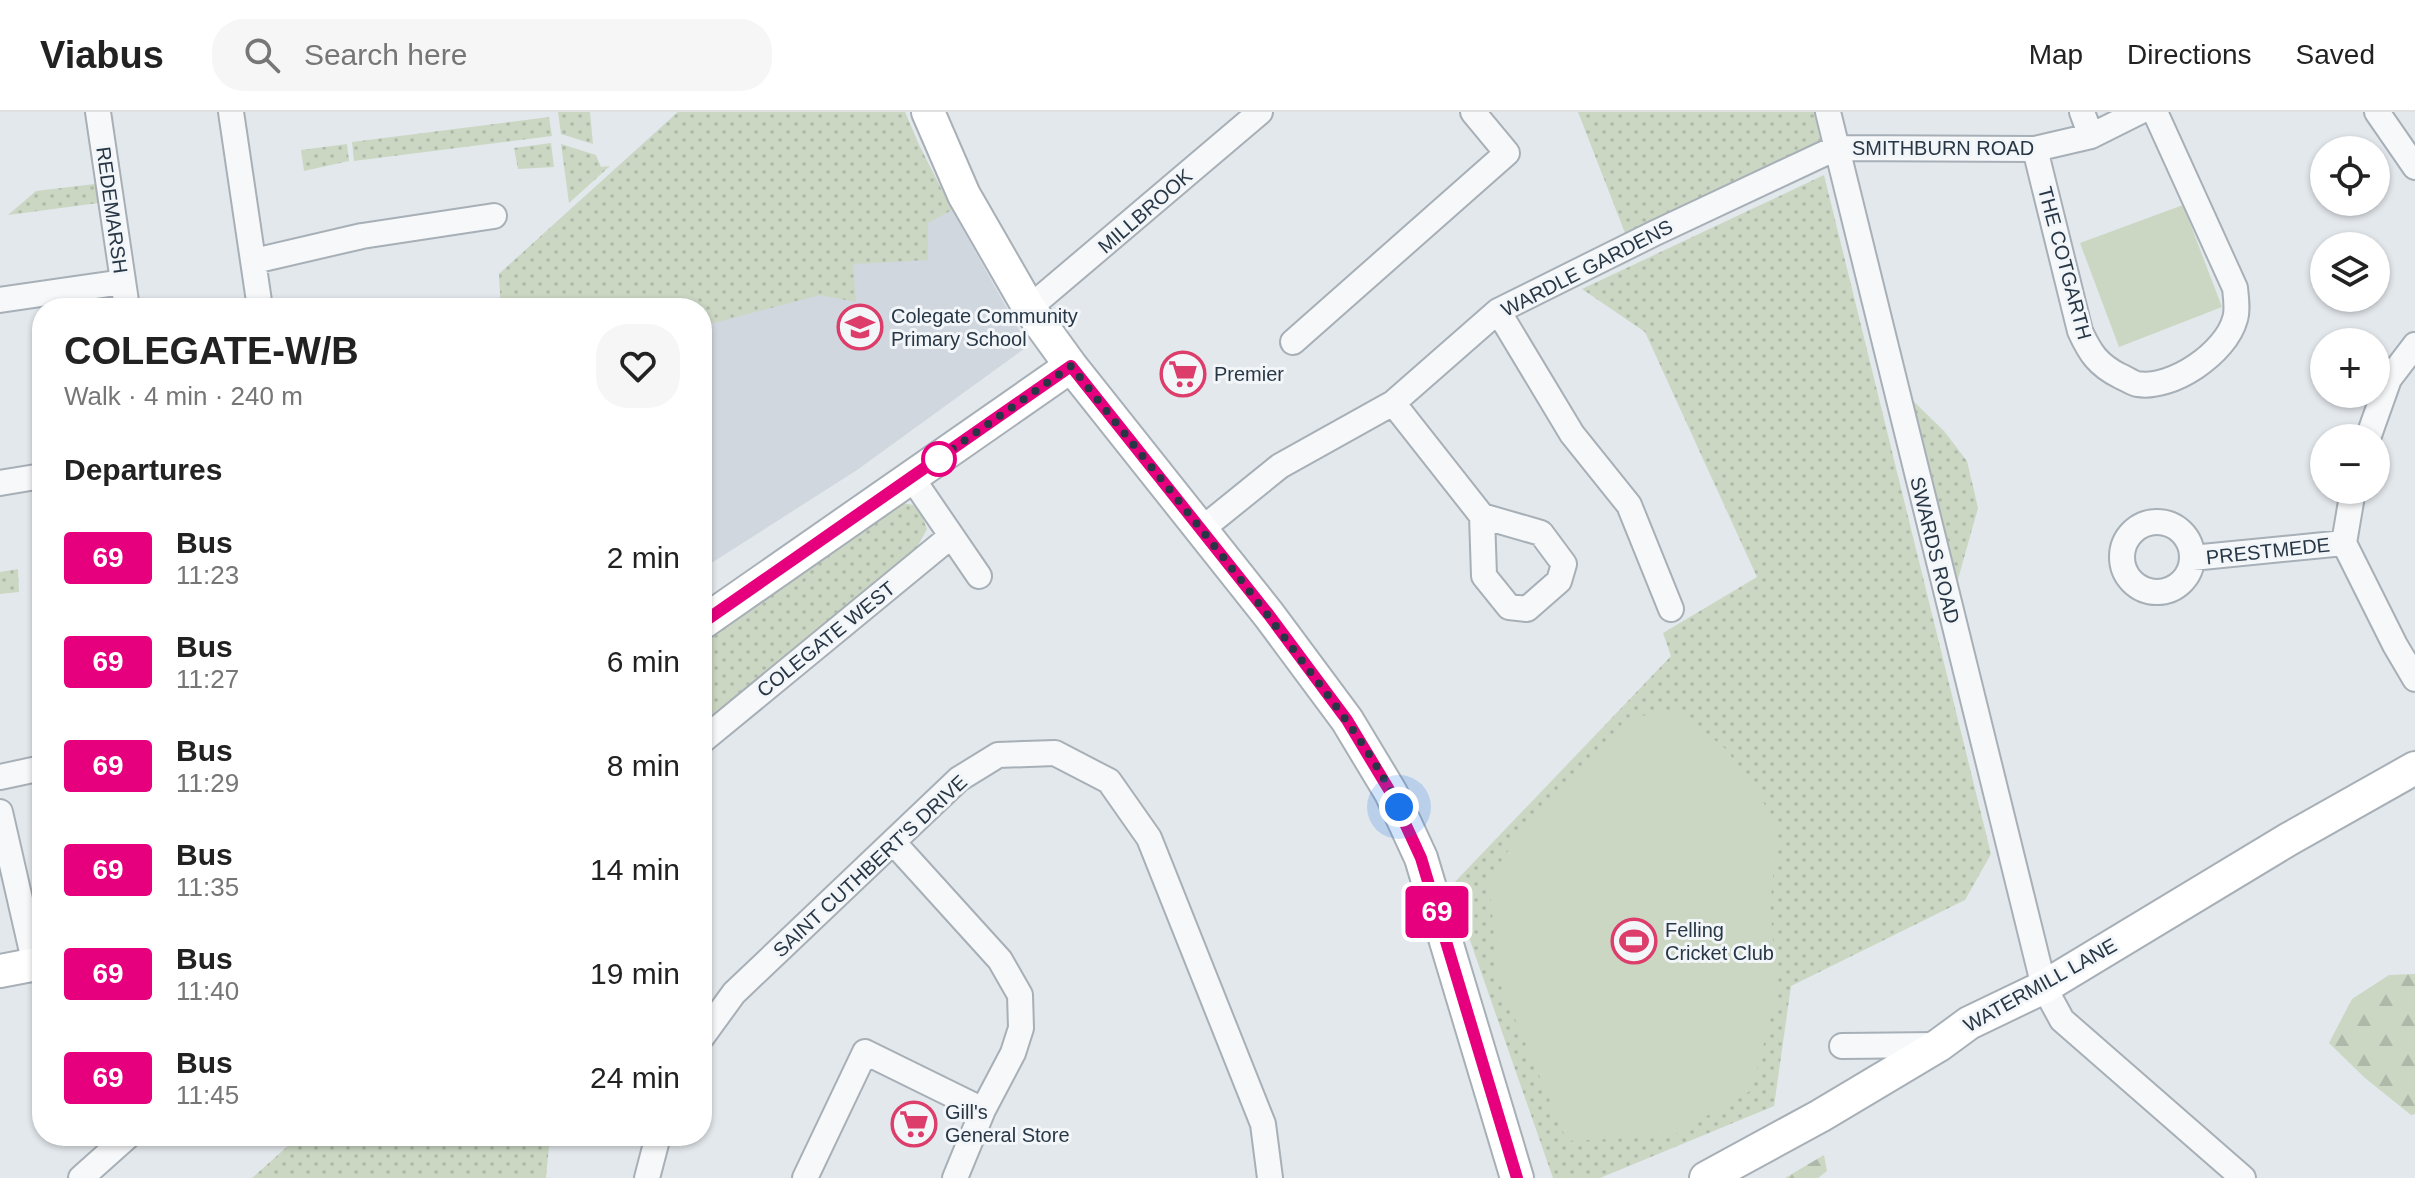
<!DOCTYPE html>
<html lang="en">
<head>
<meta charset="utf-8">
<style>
	:root { --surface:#fff; --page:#f6f6f6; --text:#222; --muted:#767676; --line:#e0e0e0 }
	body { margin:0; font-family:Helvetica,sans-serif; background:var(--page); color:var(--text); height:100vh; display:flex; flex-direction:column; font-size:30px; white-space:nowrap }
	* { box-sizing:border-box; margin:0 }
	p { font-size:26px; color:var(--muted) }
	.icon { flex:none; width:44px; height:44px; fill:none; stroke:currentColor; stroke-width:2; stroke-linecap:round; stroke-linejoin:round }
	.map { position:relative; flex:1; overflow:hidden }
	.panel { position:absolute; left:32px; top:186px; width:680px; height:848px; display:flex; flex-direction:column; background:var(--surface); border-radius:32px; box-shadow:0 2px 6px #0004 }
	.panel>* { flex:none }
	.badge { padding:0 16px; border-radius:6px; font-size:28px; line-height:52px }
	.tools { position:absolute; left:2310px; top:24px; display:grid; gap:16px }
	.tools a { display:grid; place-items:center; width:80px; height:80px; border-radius:50%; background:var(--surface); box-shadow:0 2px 6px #0004; font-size:40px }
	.you { position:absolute; width:40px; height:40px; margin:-20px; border:6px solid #fff; border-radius:50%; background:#1a73e8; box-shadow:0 0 0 12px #1a73e833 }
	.map>.badge { position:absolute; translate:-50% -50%; box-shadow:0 0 0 4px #fff }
	h2 { padding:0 32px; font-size:30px; line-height:72px }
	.round { display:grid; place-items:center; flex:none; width:84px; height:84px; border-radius:32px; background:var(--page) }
	.headline { display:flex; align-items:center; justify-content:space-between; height:136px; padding:0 32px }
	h1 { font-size:38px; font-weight:800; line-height:60px }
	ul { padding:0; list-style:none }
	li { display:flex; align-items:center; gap:24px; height:104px; padding:0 32px }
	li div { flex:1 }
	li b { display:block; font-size:30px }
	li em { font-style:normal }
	li .badge { min-width:88px; font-weight:700; text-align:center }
	header { display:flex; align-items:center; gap:48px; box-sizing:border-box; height:112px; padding:0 40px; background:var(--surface); border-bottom:2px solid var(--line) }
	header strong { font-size:38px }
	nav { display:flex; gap:44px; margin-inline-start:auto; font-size:28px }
	.search { width:560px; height:72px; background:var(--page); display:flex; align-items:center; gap:20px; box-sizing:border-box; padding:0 28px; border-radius:32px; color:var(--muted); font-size:30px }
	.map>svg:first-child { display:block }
</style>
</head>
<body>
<header>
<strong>Viabus</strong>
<div class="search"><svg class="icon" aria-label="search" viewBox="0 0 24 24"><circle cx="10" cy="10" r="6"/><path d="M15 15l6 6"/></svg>Search here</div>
<nav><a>Map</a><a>Directions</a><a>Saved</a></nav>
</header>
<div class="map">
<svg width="2415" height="1066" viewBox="0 0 2415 1066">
	<defs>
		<pattern id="green-dots" width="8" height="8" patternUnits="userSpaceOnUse" patternTransform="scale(2)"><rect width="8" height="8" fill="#cbd7c3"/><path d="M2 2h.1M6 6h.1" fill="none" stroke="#aeb9a9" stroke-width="1.8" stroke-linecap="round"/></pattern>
		<pattern id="forest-firs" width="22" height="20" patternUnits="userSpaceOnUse" patternTransform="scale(2)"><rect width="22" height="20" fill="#cbd7c3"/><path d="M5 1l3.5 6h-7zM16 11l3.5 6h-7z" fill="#aeb9a9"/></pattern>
	</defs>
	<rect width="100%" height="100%" fill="#e3e8ec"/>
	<path fill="#d0d7de" d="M678,0H905L919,33L952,98L1028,234L857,358L702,457V196H501L499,162Z"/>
	<path fill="url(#green-dots)" d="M558,0H590L593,32L561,22Z
		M678,0H905L919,33L952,98L928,111V148L853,152L856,190L820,183L702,214V196H501L499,162Z
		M1578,0H1814L1821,30L1625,121Z
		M549,5L552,24L354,49L352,30Z
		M551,31L554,55L518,57L514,36Z
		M347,32L349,49L304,59L301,38Z
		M561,32L596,43L601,55L610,54L569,91Z
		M1824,63L1991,742L1965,788L1791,874L1774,994L1600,1066H1553L1451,774L1671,544L1663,521L1757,465L1645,220L1582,177Z
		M103,71L106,90L8,103L36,79Z
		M1909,285L1944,319L1967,349L1978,396L1955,478Z
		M898,390L918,394L927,417L915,439L702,615V523Z
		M18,457L19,480L0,482V460Z
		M299,1024H550L546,1066H252Z"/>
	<path fill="url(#forest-firs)" d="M2415,862V1002L2411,1003L2365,966L2329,931L2352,887L2389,863Z
		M1824,1043L1827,1059L1818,1066H1785Z"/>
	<path fill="#cbd7c3" d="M2183,93L2222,195L2119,235L2080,131Z
		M1679,600L1726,637L1779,713L1770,791L1777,880L1752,978L1672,1024L1567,1029L1498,867L1489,767L1526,712L1629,605Z"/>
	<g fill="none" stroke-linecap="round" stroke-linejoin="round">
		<g stroke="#a7afb7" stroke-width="28">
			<path id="street" d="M98,0L127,196
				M231,0L260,196
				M1828,0L2044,875L2062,908L2243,1066
				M2082,0L2091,24
				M2377,0L2415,55
				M2035,37L2080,219C2090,241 2098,253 2120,264C2125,266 2132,271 2137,272C2172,278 2226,241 2235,207C2238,198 2236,186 2235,176L2155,0
				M254,149L362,124L494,104
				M0,188L123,170
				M1029,196L1260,0
				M1498,199L1572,322L1629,393L1671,497
				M1293,230L1507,41L1473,0
				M1393,291L1482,404L1484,464L1509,495L1527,497L1559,469L1564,452L1541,421L1482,404
				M2368,326L2389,267L2415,233
				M912,366L979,464
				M0,371L42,364
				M2353,378L2344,431L2395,533L2415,567
				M2122 445a35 35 0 1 1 70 0a35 35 0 1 1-70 0Z
				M1202,417L1280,354L1393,291L1498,199L1655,121L1836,36L2035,37L2091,24L2139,0
				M2192,446L2344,431
				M702,629L950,425
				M0,665L42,656
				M0,700L35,853
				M893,730L1000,848L1020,883L1021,916L1013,941L983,998L955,1066
				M702,925L734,881L959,667L998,643L1055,641L1109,669L1149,726L1263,1012L1270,1066
				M1842,934L1937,933
				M81,1066L128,1024
				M647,1066L658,1024
				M805,1066L865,940L983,998"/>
		</g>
		<g stroke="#a7afb7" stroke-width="36">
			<path id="secondary" d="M928,0L964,83L1029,196L1071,254L1269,503L1347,608L1391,681L1421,746L1517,1066
				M702,511L1071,254
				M0,859L42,851
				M1706,1066L1820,1004L1939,933L1969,911L2044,875L2289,727L2415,656"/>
		</g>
		<use href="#street" stroke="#f6f8fa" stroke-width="24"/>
		<use href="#secondary" stroke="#fff" stroke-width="32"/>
	</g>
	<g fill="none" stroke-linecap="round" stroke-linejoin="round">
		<g stroke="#fff" stroke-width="18">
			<path id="line" d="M702,511L1071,254L1269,503L1347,608L1391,681L1421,746L1517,1066"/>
		</g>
		<use href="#line" stroke="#e6007e" stroke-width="12"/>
		<path stroke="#283746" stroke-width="8" stroke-dasharray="0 14.4" d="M939,347L934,350L1071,254C1144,347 1220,438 1290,533C1329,585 1370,636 1399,695"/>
	</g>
	<defs>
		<g id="school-ring" transform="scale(2.3)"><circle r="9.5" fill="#f3f6f9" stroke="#dc3d6a" stroke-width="1.5"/><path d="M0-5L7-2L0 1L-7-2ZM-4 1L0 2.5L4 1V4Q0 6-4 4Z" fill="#dc3d6a"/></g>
		<g id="supermarket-ring" transform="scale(2.3)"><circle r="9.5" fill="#f3f6f9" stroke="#dc3d6a" stroke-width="1.5"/><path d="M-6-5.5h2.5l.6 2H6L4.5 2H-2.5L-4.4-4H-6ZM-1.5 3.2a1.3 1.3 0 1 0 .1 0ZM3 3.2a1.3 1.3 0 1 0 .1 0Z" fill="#dc3d6a"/></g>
		<g id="stadium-ring" transform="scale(2.3)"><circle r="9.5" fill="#f3f6f9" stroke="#dc3d6a" stroke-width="1.5"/><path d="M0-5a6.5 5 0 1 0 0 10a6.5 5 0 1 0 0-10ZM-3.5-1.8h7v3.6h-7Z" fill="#dc3d6a"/></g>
	</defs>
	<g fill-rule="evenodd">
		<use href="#school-ring" x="860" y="215"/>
		<use href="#supermarket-ring" x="1183" y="262"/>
		<use href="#stadium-ring" x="1634" y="829"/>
		<use href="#supermarket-ring" x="914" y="1012"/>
	</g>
	<circle fill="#fff" stroke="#e6007e" stroke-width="4" cx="939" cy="347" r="16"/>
	<g text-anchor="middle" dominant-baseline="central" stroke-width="6" stroke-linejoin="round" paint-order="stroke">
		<g font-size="20" fill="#283746" stroke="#f3f6f9">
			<text x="1943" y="36">SMITHBURN ROAD</text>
			<text transform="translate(112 98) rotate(82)">REDEMARSH</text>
			<text transform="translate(1145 99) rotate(-41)">MILLBROOK</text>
			<text transform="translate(2065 151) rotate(75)">THE COTGARTH</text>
			<text transform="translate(1587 156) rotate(-27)">WARDLE GARDENS</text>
			<text transform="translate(1935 438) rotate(76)">SWARDS ROAD</text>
			<text transform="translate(2268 439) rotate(-6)">PRESTMEDE</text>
			<text transform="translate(826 527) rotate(-39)">COLEGATE WEST</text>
			<text transform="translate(870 754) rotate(-43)">SAINT CUTHBERT'S DRIVE</text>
			<text transform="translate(2040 873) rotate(-29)">WATERMILL LANE</text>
		</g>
		<g font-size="20" fill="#283746" stroke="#f3f6f9" text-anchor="start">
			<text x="891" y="204">Colegate Community<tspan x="891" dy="23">Primary School</tspan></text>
			<text x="1214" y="262">Premier</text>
			<text x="1665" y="818">Felling<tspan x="1665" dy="23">Cricket Club</tspan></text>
			<text x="945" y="1000">Gill's<tspan x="945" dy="23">General Store</tspan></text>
		</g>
	</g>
</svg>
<div class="tools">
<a><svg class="icon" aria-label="locate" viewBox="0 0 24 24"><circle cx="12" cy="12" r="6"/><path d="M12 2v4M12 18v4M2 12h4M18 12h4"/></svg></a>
<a><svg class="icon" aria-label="layers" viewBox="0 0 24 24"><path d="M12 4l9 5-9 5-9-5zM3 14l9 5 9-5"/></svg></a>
<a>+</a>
<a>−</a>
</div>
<div class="you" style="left:1399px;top:695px"></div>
<b class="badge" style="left:1437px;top:800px;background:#e6007e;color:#fff">69</b>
<section class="panel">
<div class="headline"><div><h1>COLEGATE-W/B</h1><p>Walk · 4 min · 240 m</p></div><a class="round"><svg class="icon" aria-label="heart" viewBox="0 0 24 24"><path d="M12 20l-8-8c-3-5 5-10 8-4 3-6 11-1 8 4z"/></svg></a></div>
<h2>Departures</h2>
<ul>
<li><span class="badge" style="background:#e6007e;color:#fff">69</span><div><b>Bus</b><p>11:23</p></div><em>2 min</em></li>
<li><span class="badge" style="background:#e6007e;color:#fff">69</span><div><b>Bus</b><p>11:27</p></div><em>6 min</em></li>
<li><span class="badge" style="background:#e6007e;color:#fff">69</span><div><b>Bus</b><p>11:29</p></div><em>8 min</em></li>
<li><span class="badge" style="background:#e6007e;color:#fff">69</span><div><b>Bus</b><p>11:35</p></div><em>14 min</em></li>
<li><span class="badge" style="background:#e6007e;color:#fff">69</span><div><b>Bus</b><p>11:40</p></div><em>19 min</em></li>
<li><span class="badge" style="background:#e6007e;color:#fff">69</span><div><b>Bus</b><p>11:45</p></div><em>24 min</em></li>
</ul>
</section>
</div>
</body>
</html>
